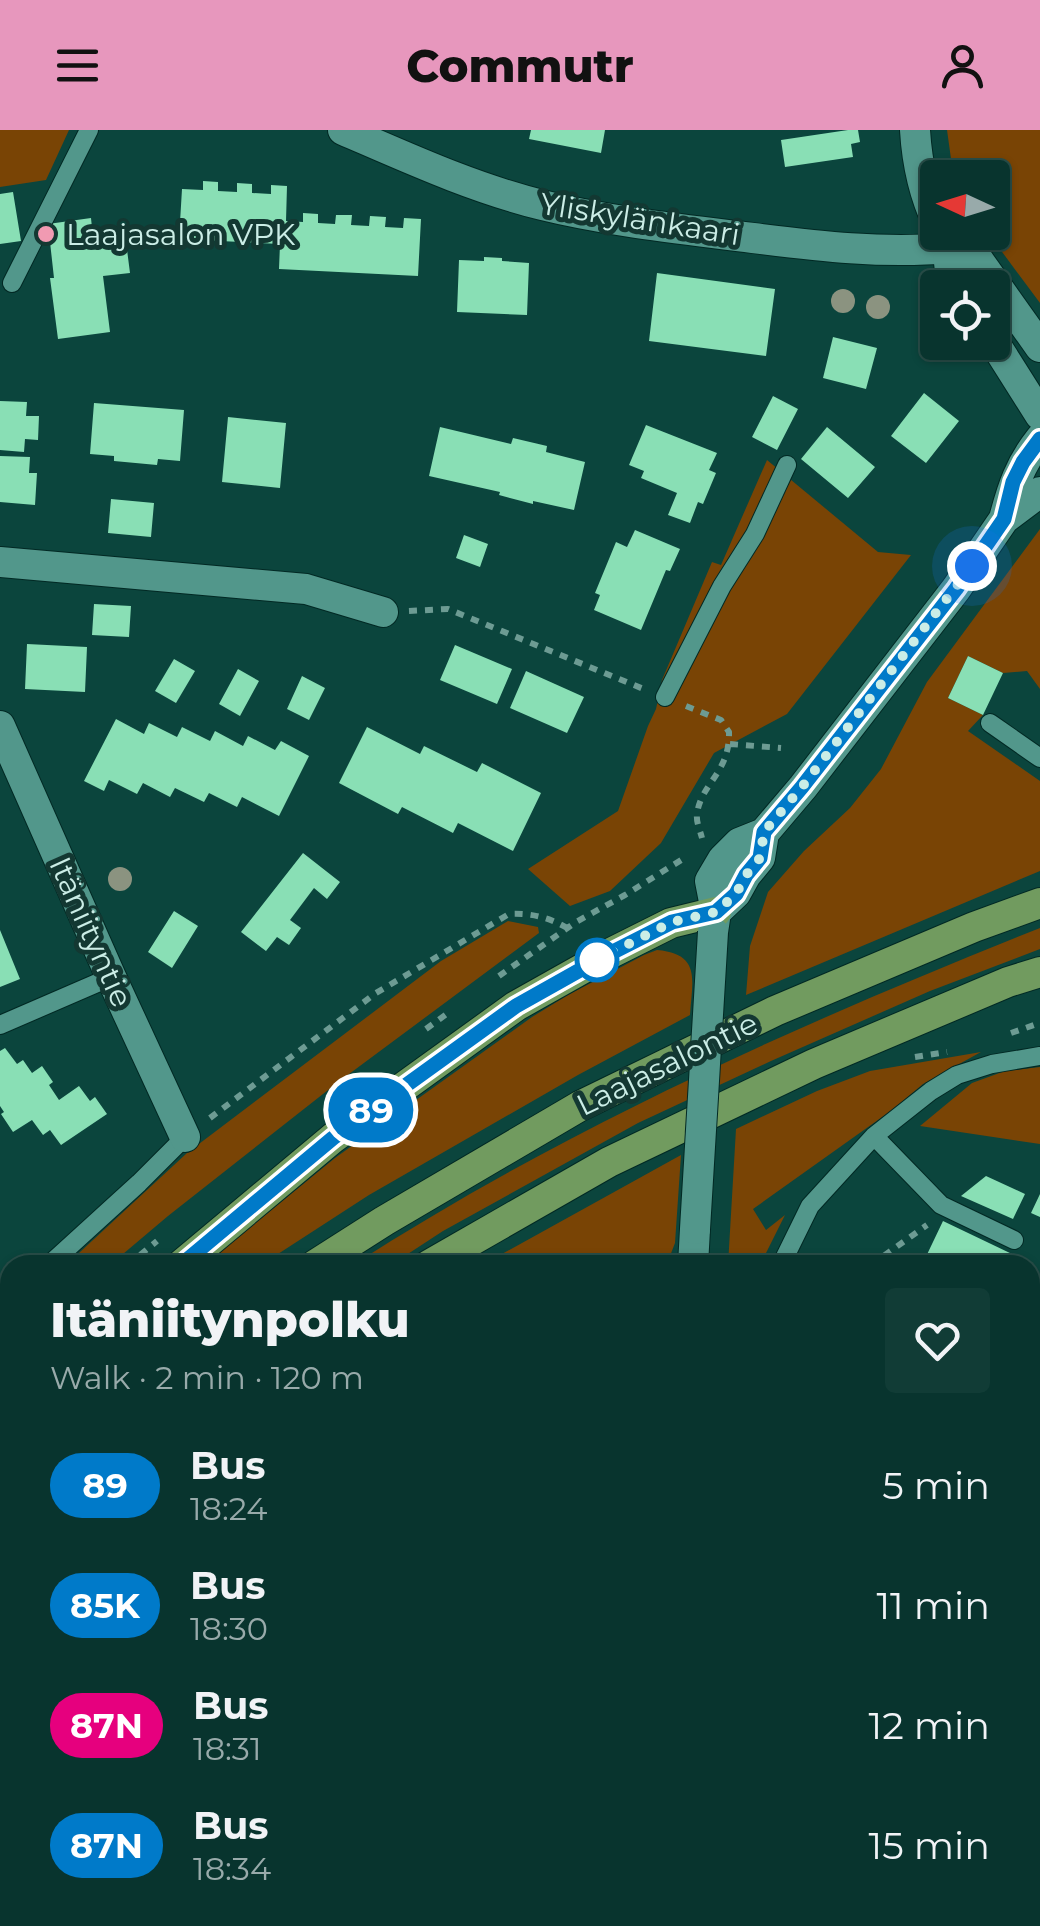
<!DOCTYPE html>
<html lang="en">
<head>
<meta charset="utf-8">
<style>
	:root { --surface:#08342e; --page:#113c36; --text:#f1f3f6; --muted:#98aaaa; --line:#294f4a; --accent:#e797bd }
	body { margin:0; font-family:Montserrat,sans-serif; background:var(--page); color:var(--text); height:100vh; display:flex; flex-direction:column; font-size:38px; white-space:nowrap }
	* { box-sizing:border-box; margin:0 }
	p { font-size:32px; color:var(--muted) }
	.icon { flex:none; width:55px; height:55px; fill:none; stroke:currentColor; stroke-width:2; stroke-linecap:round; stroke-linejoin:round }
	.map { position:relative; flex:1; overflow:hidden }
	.sheet { position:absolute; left:0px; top:1125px; width:1040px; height:672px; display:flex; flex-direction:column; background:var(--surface); border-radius:30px 30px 0 0; box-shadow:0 2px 8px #0004,0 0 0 2px var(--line) }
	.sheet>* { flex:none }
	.badge { padding:0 20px; border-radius:32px; font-size:35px; line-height:65px }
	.needle { width:65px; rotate:274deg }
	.buttons { position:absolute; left:920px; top:30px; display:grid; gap:20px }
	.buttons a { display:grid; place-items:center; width:90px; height:90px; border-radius:10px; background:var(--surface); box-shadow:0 2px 8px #0004,0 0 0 2px var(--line); font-size:50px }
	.you { position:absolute; width:50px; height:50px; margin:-25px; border:8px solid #fff; border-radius:50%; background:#1a73e8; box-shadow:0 0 0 15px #1a73e833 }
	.map>.badge { position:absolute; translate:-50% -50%; box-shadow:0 0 0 5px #fff }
	.round { display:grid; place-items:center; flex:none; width:105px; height:105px; border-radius:10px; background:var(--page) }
	.headline { display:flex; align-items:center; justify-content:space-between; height:170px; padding:0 50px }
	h1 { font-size:48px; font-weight:800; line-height:75px }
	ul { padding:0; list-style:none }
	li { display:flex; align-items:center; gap:30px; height:120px; padding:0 50px }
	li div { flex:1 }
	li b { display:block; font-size:38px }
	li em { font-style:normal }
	li .badge { min-width:110px; font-weight:700; text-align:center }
	header { display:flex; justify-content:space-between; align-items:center; height:130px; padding:0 50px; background:var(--accent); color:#111; font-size:45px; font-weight:800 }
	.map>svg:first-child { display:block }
</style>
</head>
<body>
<header><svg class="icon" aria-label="menu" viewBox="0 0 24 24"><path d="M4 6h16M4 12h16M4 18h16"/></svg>Commutr<svg class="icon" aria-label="person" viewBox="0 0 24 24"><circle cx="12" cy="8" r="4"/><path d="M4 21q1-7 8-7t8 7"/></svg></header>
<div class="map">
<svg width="1040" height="1796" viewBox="0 0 1040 1796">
	<rect width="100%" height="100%" fill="#0b453d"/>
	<path fill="#0b524a" d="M1030,1368L1040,1372V1782L1030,1780Z"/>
	<path fill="#794405" d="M0,0H69L46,50L0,57Z
		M947,0H1040V173L988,103L992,102V48L958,47L952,36Z
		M767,330L878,422L911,425L787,584L714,623L661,713L610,761L570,776L528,739L618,681L648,596L656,579L662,550L712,432L721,435Z
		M1040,399V559L1027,541L1003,543L968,526L948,568L983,585L968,601L1040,651V741L746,865L750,816L768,762L804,721L850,678L881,639L927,552Z
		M508,791L538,797L539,803L337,953L168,1086L110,1135H66L187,1023L441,831Z
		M1040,798V819L930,861L771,931L638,993L443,1101L391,1135H353C569,996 802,893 1040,798Z
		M657,820C702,824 692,851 690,885L578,945L369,1065L261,1135H204L335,1028L532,887L568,865L644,825Z
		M981,922L923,954L892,980L753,1079L766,1100L785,1085L760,1135H728L736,999L817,961L870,941Z
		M1040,937V1014L920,996L972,953L1005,941Z
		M681,1025L675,1113L670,1126L653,1135H482Z
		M10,1188V1226L0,1236V1197Z
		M10,1580V1628L0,1636V1587Z"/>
	<path fill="#89dfb5" d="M531,0H605L601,23L529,9Z
		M848,0H858L860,12L851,14L853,27L785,37L781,10Z
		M203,51L218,52V61L237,62V53L252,54V63L271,64V55L287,56L286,91L303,92V83L318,84V93L335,94L336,85H352L351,95L369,96L370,86L386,87L385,97L403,98L404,88L421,89L418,146L279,139L280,114L179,109L182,59L203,60Z
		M13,62L21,111L0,114V64Z
		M91,88L93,108L125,104L130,143L103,146L110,202L58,209L50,148H54L48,94Z
		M484,127L502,128V131L529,133L527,185L457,182L459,130L484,131Z
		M657,143L775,159L766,226L649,211Z
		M833,207L877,218L866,259L823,248Z
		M924,263L959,291L926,333L891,306Z
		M773,266L798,279L777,320L752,307Z
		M0,271L27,272L26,286H39L38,310L25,309L24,322L0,320Z
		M94,273L184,280L180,331L158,329L157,335L114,331V326L90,324Z
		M228,287L286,293L280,358L222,352Z
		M646,295L717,323L709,340L716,343L703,374L698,372L690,393L668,385L677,363L641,348L644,341L629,335Z
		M440,297L511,314L513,308L547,316L546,322L585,332L574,380L533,371V374L499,365L500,362L429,346Z
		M827,297L875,337L848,368L801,329Z
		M0,326L30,327L29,343H37L35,375L0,372Z
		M111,369L154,373L151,407L108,403Z
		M635,400L680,419L670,441L666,440L641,500L594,480L600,465L595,463L616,412L627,417Z
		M464,405L488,414L480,437L456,428Z
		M94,474L131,476L129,507L92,505Z
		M27,514L87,517L85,562L25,559Z
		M455,515L512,539L497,574L440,550Z
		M968,526L1003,543L983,585L948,568Z
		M174,529L195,541L176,573L155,561Z
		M238,539L259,551L240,586L219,574Z
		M526,541L584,567L567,603L510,578Z
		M302,546L325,558L309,590L287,579Z
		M116,589L144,604L149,593L177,607L182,597L210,611L215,601L243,616L248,606L275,620L281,611L309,626L279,686L242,667L237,677L209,663L204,672L175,658L170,667L143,653L137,664L109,650L104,661L84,651Z
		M367,597L420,624L424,616L477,642L482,633L541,663L513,721L458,693L453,703L402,677L398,684L339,653Z
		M303,723L340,752L327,769L314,758L290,790L301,798L289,815L277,807L266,821L241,802Z
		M174,781L198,796L172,838L148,822Z
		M0,800L20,849L0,857Z
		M5,918L17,934L23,930L32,943L42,936L53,952L49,955L59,970L79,956L90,971L95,967L107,984L61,1015L50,1000L43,1005L32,990L13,1002L1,984L4,982L0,976V921Z
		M986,1046L1025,1064L1013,1089L961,1066Z
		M1040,1064V1087L1031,1083Z
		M943,1091L1012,1124L1007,1135H922Z
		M1030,1406L1040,1410V1435L1030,1457Z
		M115,1788H171L175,1796H118Z
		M556,1788H622L625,1796H560Z"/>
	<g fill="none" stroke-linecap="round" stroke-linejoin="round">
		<g stroke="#022924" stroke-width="20">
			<path id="service" d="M12,153L89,0
				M665,567L722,456L755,404L787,335
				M990,593L1040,628
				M0,895L111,847
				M874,1006L941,1075L1014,1110
				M49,1135L139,1053L185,1007
				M781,1135L810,1076L874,1006L931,961L957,945L992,934L1040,926
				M0,1704L10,1665
				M0,1743L10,1780
				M206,1788L210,1796"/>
		</g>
		<g stroke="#022924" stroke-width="32">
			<path id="minor" d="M343,0C408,28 473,58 542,75C611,92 683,99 753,108C818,116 883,124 949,118
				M0,432L306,459L383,482
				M0,596L111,847L185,1007
				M496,1788L499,1796"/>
		</g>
		<g stroke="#022924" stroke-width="32">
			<path id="tertiary" d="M915,0C917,34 923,63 938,94
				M943,105C952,124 946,144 956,158
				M949,118L979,131L1040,217
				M992,209L1040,285"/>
		</g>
		<g stroke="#022924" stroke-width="32">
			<path id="secondary" d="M1004,389C1012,358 1020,334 1040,309
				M716,782L736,763L746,745L760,728L764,703
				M713,802L716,782L710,751L723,729L739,713L764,703L803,657L956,459L1004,389L1040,362
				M693,1135L695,1099"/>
		</g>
		<g stroke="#022924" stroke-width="32">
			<path id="primary" d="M181,1135L333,1008L516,876L605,826L671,793L716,782
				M315,1135L384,1091L580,976L775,881L974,797L1040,773
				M429,1135L609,1032L814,934L1008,852L1040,842
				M0,1305L10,1296
				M0,1367L10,1359
				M0,1448L10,1439
				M0,1512L10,1506"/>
		</g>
		<path stroke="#6d9b93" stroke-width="6" stroke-dasharray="8 8" stroke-linecap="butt" d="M409,481L448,479L646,560
			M686,576L721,590L729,602C730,643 701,653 697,684C696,692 700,700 702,708
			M730,614L781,618
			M499,846L576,792L625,765L686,727
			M426,899L448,883
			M1011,903L1040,893
			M915,927L947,922
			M210,988L376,863L509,784C531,783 548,787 567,798
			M128,1135L157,1111
			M871,1135L927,1095
			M1030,1170C1035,1217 1040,1267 1030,1312
			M0,1185L10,1171
			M0,1257L10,1247
			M0,1553L10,1547
			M0,1619L10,1613"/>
		<use href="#service" stroke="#52978b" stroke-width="18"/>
		<use href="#minor" stroke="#52978b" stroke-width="30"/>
		<use href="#tertiary" stroke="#52978b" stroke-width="30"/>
		<use href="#secondary" stroke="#52978b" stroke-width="30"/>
		<use href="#primary" stroke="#719b5f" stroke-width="30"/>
		<g stroke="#022924" stroke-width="32" stroke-linecap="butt">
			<path id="secondary-bridge" d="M695,1099L713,802"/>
		</g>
		<use href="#secondary-bridge" stroke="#52978b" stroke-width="30"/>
	</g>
	<g fill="#8b9380">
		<circle cx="843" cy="171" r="12"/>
		<circle cx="878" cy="177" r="12"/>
		<circle cx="120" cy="749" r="12"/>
	</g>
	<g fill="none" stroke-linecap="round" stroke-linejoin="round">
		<g stroke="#fff" stroke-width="22">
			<path id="line" d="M181,1135L333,1008L516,876L605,826L672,792L716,782L736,764L746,745L760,728L764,702L802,657L956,459L1004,389L1013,352L1023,332L1040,309"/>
		</g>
		<use href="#line" stroke="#007ac9" stroke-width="15"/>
		<path stroke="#cbede6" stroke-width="10" stroke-dasharray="0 18" d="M597,830L672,792L716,782L736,764L746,745L760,728L764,702L802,657L972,436"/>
	</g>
	<circle fill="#f19ab2" stroke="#133832" stroke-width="4" cx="46" cy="104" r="10"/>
	<circle fill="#fff" stroke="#007ac9" stroke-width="5" cx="597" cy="830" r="20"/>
	<g text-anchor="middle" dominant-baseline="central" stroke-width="10" stroke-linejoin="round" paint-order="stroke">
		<g font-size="30" fill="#cbede6" stroke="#133832">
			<text transform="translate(640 89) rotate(9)">Yliskylänkaari</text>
			<text transform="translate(91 802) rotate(66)">Itäniityntie</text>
			<text transform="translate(667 934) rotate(-26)">Laajasalontie</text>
		</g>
		<g font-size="30" fill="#cbede6" stroke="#133832" text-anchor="start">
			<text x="66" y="104">Laajasalon VPK</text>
		</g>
	</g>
</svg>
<div class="buttons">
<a><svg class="needle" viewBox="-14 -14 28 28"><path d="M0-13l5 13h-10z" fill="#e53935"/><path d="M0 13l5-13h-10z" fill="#98aaaa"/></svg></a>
<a><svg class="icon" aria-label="locate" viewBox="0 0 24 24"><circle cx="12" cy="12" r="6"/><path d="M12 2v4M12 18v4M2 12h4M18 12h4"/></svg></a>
</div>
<div class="you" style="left:972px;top:436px"></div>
<b class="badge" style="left:371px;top:980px;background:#007ac9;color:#fff">89</b>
<section class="sheet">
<div class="headline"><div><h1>Itäniitynpolku</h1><p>Walk · 2 min · 120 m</p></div><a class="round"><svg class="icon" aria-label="heart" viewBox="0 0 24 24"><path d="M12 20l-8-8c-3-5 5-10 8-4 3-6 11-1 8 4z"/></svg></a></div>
<ul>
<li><span class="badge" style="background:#007ac9;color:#fff">89</span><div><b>Bus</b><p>18:24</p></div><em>5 min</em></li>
<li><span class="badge" style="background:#007ac9;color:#fff">85K</span><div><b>Bus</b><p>18:30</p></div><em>11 min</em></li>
<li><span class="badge" style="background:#e6007e;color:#fff">87N</span><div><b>Bus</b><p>18:31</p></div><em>12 min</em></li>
<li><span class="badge" style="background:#007ac9;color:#fff">87N</span><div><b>Bus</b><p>18:34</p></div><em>15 min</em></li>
</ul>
</section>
</div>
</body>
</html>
